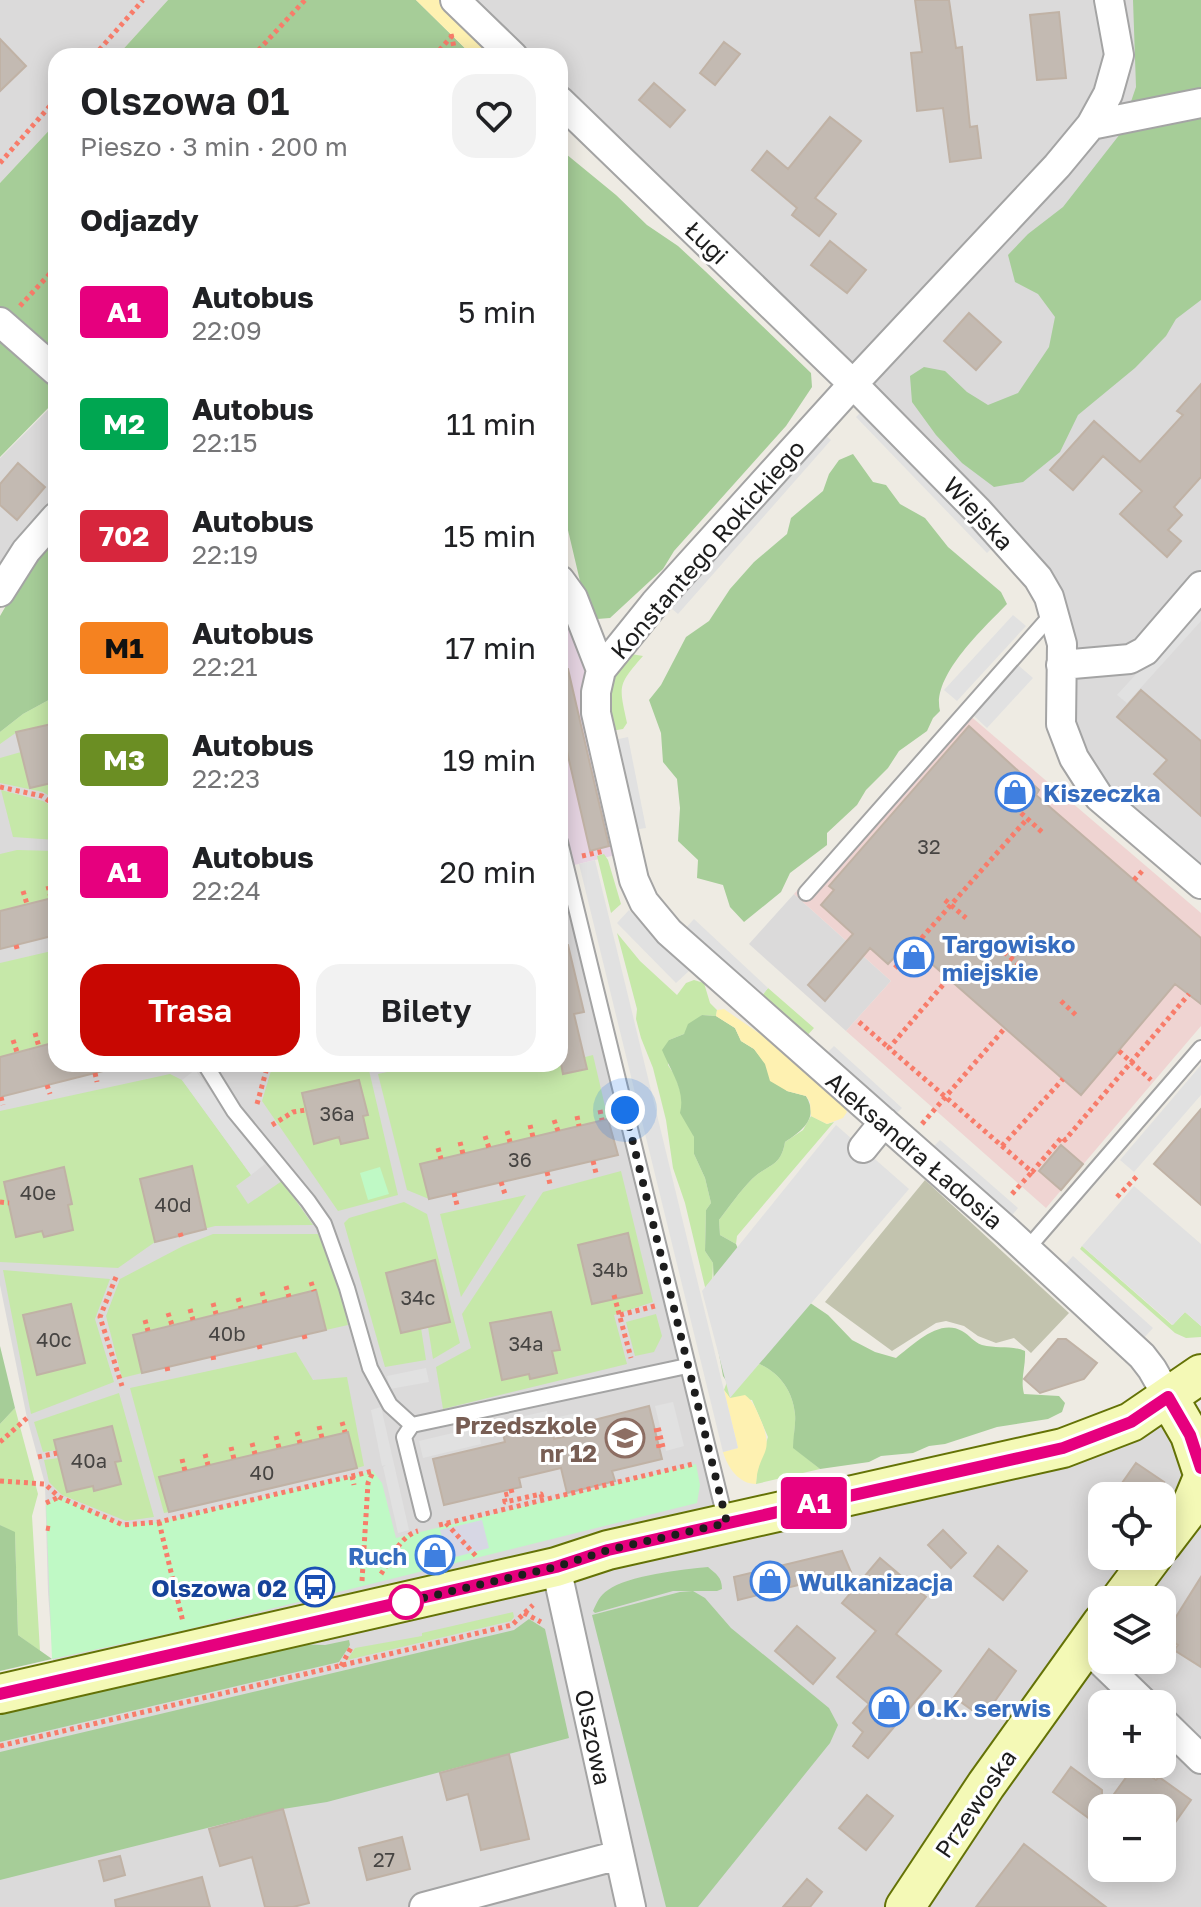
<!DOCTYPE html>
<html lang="pl">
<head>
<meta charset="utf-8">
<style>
	:root { --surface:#fff; --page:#f2f2f2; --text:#202124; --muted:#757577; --accent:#c80702 }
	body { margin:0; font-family:"Golos Text",sans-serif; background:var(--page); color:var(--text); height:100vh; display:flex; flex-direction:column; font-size:30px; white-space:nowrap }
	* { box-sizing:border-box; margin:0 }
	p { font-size:26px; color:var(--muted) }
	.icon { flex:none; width:44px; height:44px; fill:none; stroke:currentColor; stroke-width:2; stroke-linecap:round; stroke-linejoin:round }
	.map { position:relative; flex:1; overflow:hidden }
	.panel { position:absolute; left:48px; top:48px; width:520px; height:1024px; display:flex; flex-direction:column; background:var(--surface); border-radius:24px; box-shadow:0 4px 20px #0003 }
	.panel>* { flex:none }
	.badge { padding:0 16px; border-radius:6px; font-size:28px; line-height:52px }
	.controls { position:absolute; left:1088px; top:1482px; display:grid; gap:16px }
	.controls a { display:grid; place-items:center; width:88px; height:88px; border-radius:16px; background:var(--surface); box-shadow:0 4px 20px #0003; font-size:40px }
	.you { position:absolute; width:40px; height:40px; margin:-20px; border:6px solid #fff; border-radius:50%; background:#1a73e8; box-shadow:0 0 0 12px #1a73e833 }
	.map>.badge { position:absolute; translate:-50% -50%; box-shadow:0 0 0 4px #fff }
	h2 { padding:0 32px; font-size:30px; line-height:72px }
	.round { display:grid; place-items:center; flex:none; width:84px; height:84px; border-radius:24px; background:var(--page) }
	.summary { display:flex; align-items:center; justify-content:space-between; height:136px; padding:0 32px }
	h1 { font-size:38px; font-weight:600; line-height:60px }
	.action { display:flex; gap:16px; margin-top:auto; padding:16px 32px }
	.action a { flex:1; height:92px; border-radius:24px; background:var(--accent); color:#fff; font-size:32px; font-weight:600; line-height:92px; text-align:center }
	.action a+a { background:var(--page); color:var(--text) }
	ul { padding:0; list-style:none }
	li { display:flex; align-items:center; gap:24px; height:112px; padding:0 32px }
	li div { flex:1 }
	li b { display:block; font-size:30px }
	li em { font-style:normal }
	li .badge { min-width:88px; font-weight:700; text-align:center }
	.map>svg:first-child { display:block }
</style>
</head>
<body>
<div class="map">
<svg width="1201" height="1907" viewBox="0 0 1201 1907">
	<rect width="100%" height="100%" fill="#eeebe3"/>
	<path fill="#dbdada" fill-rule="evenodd" d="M0,0H168L117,56H56V123L0,183Z
		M455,0H1201V884L1085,777L1049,597L560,101V56H513Z
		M56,402V517L0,592V458Z
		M56,706V1064H560V842L727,1523L1063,1448L1168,1397L1201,1482V1907H0V1693L58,1679L53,1660L48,1592L45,1484L27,1418L0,1285V735ZM1102,1496H1162V1556H1102ZM1102,1600H1162V1660H1102ZM1102,1704H1162V1764H1102ZM1102,1808H1162V1868H1102Z
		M794,894L891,981L846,1031L749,944Z"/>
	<path fill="#efd4d2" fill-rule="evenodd" d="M961,708L1201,913V938L929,961L1080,1095L1176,983L1201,990V1026L1046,1208L846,1031L891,981L794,894ZM969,727L1039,790L889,964L822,906Z"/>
	<path fill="#e7d5e3" d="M560,593L601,670L628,852L566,867L560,842Z"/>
	<path fill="#c2c3ae" d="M925,1180L1069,1313L1031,1353L1014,1338L996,1343L978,1336L964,1326L946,1321L936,1323L892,1351L825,1302Z"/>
	<path fill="#c6e8a9" d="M631,654L643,656C617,686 619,685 627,723L623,729L611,731L609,705L613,673Z
		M56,696V723L17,732L0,744V732L23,714Z
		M21,752L30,787L56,782V800L43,792L0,783V758Z
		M1,790L43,801L56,809V840L13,837Z
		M17,850L56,851V897L0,911V854Z
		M604,854L608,860L621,904L611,913L597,856Z
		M617,933L640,961L677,995L686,983L694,980L704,983L710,1003L717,1010L716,1016L702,1015L684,1034L669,1040L668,1065L675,1076L684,1101L694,1137V1154L705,1178L711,1203L706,1210L705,1251L713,1263L711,1312L685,1203L673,1168L666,1120L653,1068L641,1038L636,1019L637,1009Z
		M56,950V1042L0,1057V963Z
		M768,988L814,1028L805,1038L760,998Z
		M593,1055L608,1119L421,1164L429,1199L407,1190L378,1074L423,1064H560V1059L564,1074L587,1069L585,1057Z
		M273,1064L368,1066L398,1195L338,1211L262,1101Z
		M170,1074L182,1080L251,1175L236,1186L248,1204L282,1181L313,1225L215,1226L185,1234L184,1232L176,1233V1237L155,1242L118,1268L0,1262V1111Z
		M811,1116L827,1124L834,1122L737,1236L736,1244L720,1235L719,1220C729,1207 740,1191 752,1179C768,1164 781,1167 785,1142L803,1130Z
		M621,1171L653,1302L614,1315L627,1364L443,1409L436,1367L471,1348L462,1314L543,1192Z
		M526,1195L461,1297L440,1214Z
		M404,1202L427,1214L460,1343L433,1359L428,1327L450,1321L435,1260L386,1273L401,1333L421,1328L426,1360L385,1367L344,1223L349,1218Z
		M213,1234H318L338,1280L348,1325L326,1330L316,1290L133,1334L142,1373L122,1378L106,1316L120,1279L183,1246Z
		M1082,1246L1172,1325L1185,1312L1201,1326V1337L1186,1338L1175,1333L1080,1249Z
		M3,1270L110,1279L95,1319L114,1382L31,1414Z
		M656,1314L662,1336L654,1352L635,1356L626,1322Z
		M296,1352L313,1380L347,1377L364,1466L357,1468L348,1432L160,1477L169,1512L164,1513L130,1388Z
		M757,1363C778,1371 793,1390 795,1414C796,1425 793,1436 794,1448L820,1469L756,1484L757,1471L768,1437L752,1400L730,1398L724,1390L727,1382Z
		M119,1393L154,1517L126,1521L62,1495L49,1482L44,1460L58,1458L67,1492L93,1486L120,1484L115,1462L120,1460L112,1426L55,1440L57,1450L43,1452L34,1422Z
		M15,1408L38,1494L32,1516L40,1651L18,1635L15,1533L0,1525V1424Z
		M513,1612L514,1617L511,1621L347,1660L355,1648L422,1636V1633Z"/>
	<path fill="#a6cd98" d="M168,0H416L473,56H117Z
		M1133,0H1201V300L1176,319L1166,336L1135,368L1078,415L1060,452L1023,482L994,487L962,463L936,435L912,402L910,376L924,367L945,371L967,392L988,405L1018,393L1049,347L1055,317L1038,294L1015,282L1008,255L1028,234L1063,207L1120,134L1136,87Z
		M56,123V400L0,457V183Z
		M560,144L566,154L616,195L647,225L678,246L705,271L811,373L812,387L786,426L674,551L663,569L610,618L597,619L587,611L560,496Z
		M853,454L873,482L886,485L900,504L925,518L948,547L1001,592L1007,604C985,627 931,676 940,711L933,718L927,731L899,751L888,768L866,790L857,805L827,833V845L790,873L781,892L744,922L730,907L723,885L697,878L698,860L678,841L680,808L677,779L663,762L661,733L649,700L661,685L686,637L709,621L730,589L754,562L787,534L791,518L823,491L829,474L839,460Z
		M56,535V696L23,714L0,732V616L26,571Z
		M702,1015L716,1016L735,1028L741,1041L754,1049L787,1091L806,1096C819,1118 803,1130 785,1142C781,1167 768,1164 752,1179C740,1191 729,1207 719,1220L720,1235L736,1244L741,1256L828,1315L852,1340L875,1352L896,1358C913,1345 939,1318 962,1331C970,1335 973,1342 982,1345C997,1349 1011,1345 1025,1351C1026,1367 1020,1378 1024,1394L1059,1396L1065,1403L1062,1412L1048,1419L997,1427L945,1444L929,1446L913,1453L881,1456L869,1462L820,1469L793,1448C793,1436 796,1425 795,1414C793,1390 778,1371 757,1363L727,1382L723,1376L716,1338L713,1263L705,1251L706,1210L711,1203L705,1178L694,1154V1137L680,1113C686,1090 670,1070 662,1050L669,1040L684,1034L688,1024Z
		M0,1346L15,1408L0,1424Z
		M0,1525L15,1532L18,1635L52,1659L0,1671Z
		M708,1567C716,1574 722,1577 722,1589L717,1591H673L595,1613L593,1611C597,1602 600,1595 608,1590C627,1576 683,1569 708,1567Z
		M693,1591L705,1598L731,1628L829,1708L838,1725L830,1743L698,1907H666L592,1615L680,1592Z
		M529,1619L545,1629L569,1738L327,1802L283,1809L0,1880V1752L514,1630Z
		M349,1640L350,1645L339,1662L0,1742V1713L288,1644L325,1645Z"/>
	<path fill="#fef1b1" d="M416,0H455L513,56H473Z
		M724,1009L763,1036L844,1107L847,1112L843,1118L827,1124L811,1116L810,1102L806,1096L787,1091L770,1081L765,1064L754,1049L741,1041L735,1028L716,1016L717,1010Z
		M724,1390L730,1398L745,1395C753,1401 755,1407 759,1416C777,1456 758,1449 756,1484C739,1484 728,1468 723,1452L738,1448Z"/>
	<path fill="#bff9c5" d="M380,1167L389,1194L368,1200L360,1173Z
		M696,1464L700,1485L697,1503L185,1630L52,1659L46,1503L59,1497L123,1525L159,1522L373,1471L382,1483L396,1538Z"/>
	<path fill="#e1e1e1" d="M865,408L996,544L987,553L856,417Z
		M818,429L831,440L678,614L665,603Z
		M1201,603V621L1127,703L1117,695Z
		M1013,615L1026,626L957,701L944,690Z
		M1018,665L1033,678L987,728L973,715Z
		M628,737L646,828L633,830L614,740Z
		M595,860L738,1448L723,1452L579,864Z
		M629,910L689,971L676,983L617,923Z
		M694,919L768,988L760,998L685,929Z
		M834,1046L902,1108L892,1118L824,1056Z
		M1201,1065V1095L1134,1172L1120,1160Z
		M195,1070L265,1164L251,1175L182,1080Z
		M836,1125L909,1189L730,1398L702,1291Z
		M940,1140L1018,1208L1009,1219L930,1150Z
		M1134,1186L1201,1244V1326L1185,1312L1173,1325L1082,1246Z
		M1073,1256L1153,1328L1142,1340L1061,1269Z
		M426,1368L429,1382L390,1389L387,1376Z
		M673,1402L684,1446L666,1451L655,1406Z
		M381,1407L409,1530L398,1533L383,1467L386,1465L382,1466L371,1410Z
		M547,1411L549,1421L503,1431L501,1421Z
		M581,1412L585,1427L558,1433L554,1418Z
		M478,1427L481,1444L423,1458L419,1441Z"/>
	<path fill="#d7d7e4" d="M482,1520L489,1548L448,1559L440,1530Z"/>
	<path fill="#c3bab2" stroke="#c0b2a5" stroke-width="2" d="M915,0H949L956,48L962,47L970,127L977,126L981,158L950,162L943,108L917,111L911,53L922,52Z
		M1059,12L1066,78L1037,80L1030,15Z
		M0,39L26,66L0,91Z
		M724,42L740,54L715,85L700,73Z
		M654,83L685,110L670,127L639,100Z
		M830,117L861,141L815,198L836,214L819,236L792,215L797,208L752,170L767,151L788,169Z
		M830,241L866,270L847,293L811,265Z
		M969,313L1001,342L976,370L944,341Z
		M1201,384V477L1174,507L1182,515L1168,530L1181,541L1167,557L1120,514L1142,491L1103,456L1073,490L1050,470L1094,421L1140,462L1183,415L1177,411Z
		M18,463L45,487L17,520L0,505V484Z
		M568,669L609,846L590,851L560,721V670Z
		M1141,690L1201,741V816L1154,774L1167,760L1117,717Z
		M56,723V782L30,788L16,732Z
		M969,726L1039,790L1036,795L1201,938V1004L1175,984L1081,1095L908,943L888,964L870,948L825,1001L808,985L853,934L821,905L834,890L829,886Z
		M56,897V935L0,949V911Z
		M568,945L584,1012L574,1014L587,1069L563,1074L560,1059V946Z
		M56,1042V1064H102L103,1071L0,1097V1057Z
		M359,1080L368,1115L363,1116L368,1138L341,1144L339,1137L314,1144L302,1093Z
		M1201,1109V1205L1154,1164Z
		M608,1119L618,1155L429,1199L420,1164Z
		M1061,1145L1083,1164L1061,1190L1039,1171Z
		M192,1166L206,1229L155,1242L140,1179Z
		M64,1167L72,1204L68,1205L73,1230L44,1237L42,1231L16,1237L4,1182Z
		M628,1233L642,1293L592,1304L578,1245Z
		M435,1260L450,1322L401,1333L386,1273Z
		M316,1290L326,1330L142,1373L133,1335Z
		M71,1304L85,1363L37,1375L23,1315Z
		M551,1312L560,1350L552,1351L557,1373L530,1379L529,1374L502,1380L490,1323Z
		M1058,1339H1066L1097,1363L1084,1379L1040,1393L1024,1379Z
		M649,1406L662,1459L612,1471L615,1481L567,1493L561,1468L519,1478L521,1487L444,1505L433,1459L505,1442L503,1434L550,1423L554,1439L596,1429L594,1420Z
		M112,1426L121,1461L115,1462L121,1484L94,1491L93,1486L67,1492L54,1440Z
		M348,1432L357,1468L169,1512L159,1477Z
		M1136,1463L1164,1482L1154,1496H1113Z
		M943,1530L966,1553L951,1568L928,1545Z
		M998,1546L1027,1571L1003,1600L974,1576Z
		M842,1551L851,1572L738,1600L734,1577Z
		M880,1558L926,1597L896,1634L941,1671L868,1758L853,1746L863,1732L853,1723L869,1704L837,1677L876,1631L842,1603Z
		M1201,1577V1667L1174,1650L1178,1645L1164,1636Z
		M797,1626L835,1658L813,1684L775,1651Z
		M989,1649L1016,1671L983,1718L954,1697Z
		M509,1754L529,1839L481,1850L468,1794L447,1800L440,1773Z
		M1135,1765L1156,1780L1159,1777L1191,1800L1162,1841V1808H1104Z
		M1071,1767L1102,1790V1828L1053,1792Z
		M867,1795L893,1816L866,1850L839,1828Z
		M283,1809L309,1903L293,1907H265L252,1857L220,1866L209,1829Z
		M402,1837L410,1869L367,1880L359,1848Z
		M1024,1844L1106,1907H976Z
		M120,1856L125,1875L104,1881L99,1861Z
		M202,1877L210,1907H116L115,1900Z
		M807,1879L822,1892L810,1907H783Z"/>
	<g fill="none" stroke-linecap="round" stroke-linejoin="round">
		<g stroke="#a4a4a4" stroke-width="18">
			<path id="lane" d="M560,842L726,1522
				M806,893L1054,612
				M205,1064L234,1111L308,1201L324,1224L347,1288L370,1368L390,1405L412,1425L687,1366
				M1027,1249L1201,1048
				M412,1425L404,1437L423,1514"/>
		</g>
		<g stroke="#a4a4a4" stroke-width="32">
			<path id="street" d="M455,0L513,56
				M1109,0L1119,55L1108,94L1091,125L1057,166L853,384L655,603L601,670L596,692V713L634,880L644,902L669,932L1007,1231L1142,1356L1152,1369L1168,1397
				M560,101L853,384L978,511L1038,578L1049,597L1062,644L1061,724L1074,758L1099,797L1201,884
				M1091,125L1201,103
				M0,322L56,371
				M560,580L573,598L601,670
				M0,592L26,551L56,517
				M1061,665L1130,659L1145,651L1201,586
				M863,1148L884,1122
				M556,1567L631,1907
				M1085,1646L1145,1704
				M1162,1721L1201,1759
				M424,1907L619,1855"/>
		</g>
		<g stroke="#647206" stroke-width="42">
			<path id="secondary" d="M1168,1397L1190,1435L1201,1468
				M1162,1544L1191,1506L1201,1482
				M1120,1600L1153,1556
				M0,1694L556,1567L608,1550L1063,1448L1131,1422L1201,1374
				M905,1907L986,1785L1102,1623"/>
		</g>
		<path stroke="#f87c6a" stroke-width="5" stroke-dasharray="4 4" stroke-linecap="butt" d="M451,34L456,56
			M94,56L143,0
			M253,56L305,0
			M434,56L452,36
			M0,163L56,99
			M20,306L56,267
			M560,536L564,554
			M0,787L42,796L56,806
			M1021,813L1042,832
			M582,856L604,851
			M1134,880L1144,869
			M48,886L51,898
			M23,891L27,904
			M945,900L966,918
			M16,945L18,952
			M1004,952L1023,968
			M895,968L1027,819
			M948,979L889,1048L1032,1172L1062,1137L1065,1140L1189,994
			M1061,1001L1078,1017
			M859,1022L889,1048
			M560,1025V1026
			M35,1033L39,1047
			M13,1040L17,1052
			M1119,1051L1151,1080
			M141,1064L142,1072
			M95,1073L97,1082
			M47,1085L50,1094
			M1,1097L3,1105
			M257,1104L268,1064
			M600,1110L602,1120
			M577,1116L579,1126
			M554,1120L558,1131
			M922,1124L1005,1028
			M272,1125L293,1112L306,1110
			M530,1125L533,1137
			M507,1131L510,1142
			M485,1136L489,1148
			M460,1142L463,1154
			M1002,1146L1063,1079
			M438,1148L441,1159
			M593,1161L596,1173
			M547,1172L550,1184
			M501,1182L505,1194
			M454,1193L457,1205
			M1012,1194L1032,1172
			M1117,1197L1139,1174
			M0,1202L9,1203
			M180,1233L182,1239
			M116,1277L100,1317L122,1386
			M311,1282L314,1291
			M286,1286L289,1297
			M262,1292L265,1303
			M614,1295L631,1358
			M238,1298L241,1308
			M213,1303L216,1314
			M190,1309L193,1320
			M168,1313L172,1325
			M620,1315L655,1306
			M145,1320L148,1331
			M304,1335L306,1342
			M259,1345L261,1352
			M213,1356L214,1362
			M167,1367L168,1372
			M342,1422L345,1432
			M319,1426L322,1438
			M297,1432L300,1443
			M276,1436L279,1448
			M0,1442L27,1418
			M252,1443L255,1454
			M231,1447L234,1459
			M659,1448L656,1427H658L663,1447
			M205,1454L208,1465
			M38,1457L57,1453
			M182,1459L185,1471
			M352,1476L354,1485
			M0,1481L45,1484L59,1497L123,1525L159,1522L373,1471
			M511,1489L512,1493L504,1495L505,1502L541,1494L543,1501
			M46,1503L59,1497
			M159,1522L183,1622
			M446,1523L476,1556
			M439,1525L693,1464
			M46,1528L51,1529
			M381,1574C391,1559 400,1536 418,1531
			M362,1581L368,1483L373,1472
			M524,1613L541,1622
			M341,1666L352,1646
			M0,1746L512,1625L533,1605"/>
		<use href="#lane" stroke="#fff" stroke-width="14"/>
		<use href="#street" stroke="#fff" stroke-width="28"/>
		<use href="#secondary" stroke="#f4f9b6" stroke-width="38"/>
	</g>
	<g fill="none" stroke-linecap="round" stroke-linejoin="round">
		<g stroke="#fff" stroke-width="18">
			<path id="line" d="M0,1694L556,1567L608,1550L1063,1448L1131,1422L1168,1397L1190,1435L1201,1468"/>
		</g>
		<use href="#line" stroke="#e6007e" stroke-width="12"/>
		<path stroke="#1d1d1d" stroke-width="8" stroke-dasharray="0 14.4" d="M406,1602L401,1603L556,1567L608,1550L727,1523L625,1110"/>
	</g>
	<defs>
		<g id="shop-ring" transform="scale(2)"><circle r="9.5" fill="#fff" stroke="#3f7fe0" stroke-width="1.5"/><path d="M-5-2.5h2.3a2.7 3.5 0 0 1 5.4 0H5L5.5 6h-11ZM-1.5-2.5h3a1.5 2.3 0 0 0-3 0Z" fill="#3f7fe0"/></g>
		<g id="school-ring" transform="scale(2)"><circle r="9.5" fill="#fff" stroke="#8d6e63" stroke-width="1.5"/><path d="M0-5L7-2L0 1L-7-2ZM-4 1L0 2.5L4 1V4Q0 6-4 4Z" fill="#8d6e63"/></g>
		<g id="bus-ring" transform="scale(2)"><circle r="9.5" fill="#fff" stroke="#1a4fb4" stroke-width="1.5"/><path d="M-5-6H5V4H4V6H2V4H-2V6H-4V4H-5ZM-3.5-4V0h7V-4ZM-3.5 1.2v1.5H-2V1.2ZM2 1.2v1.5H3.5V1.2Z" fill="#1a4fb4"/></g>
	</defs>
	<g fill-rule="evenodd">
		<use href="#shop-ring" x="1015" y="792"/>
		<use href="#shop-ring" x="914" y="957"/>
		<use href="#school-ring" x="625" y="1438"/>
		<use href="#shop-ring" x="435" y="1555"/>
		<use href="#shop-ring" x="770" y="1581"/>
		<use href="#bus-ring" x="315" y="1587"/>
		<use href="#shop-ring" x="889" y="1707"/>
	</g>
	<circle fill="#fff" stroke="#e6007e" stroke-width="4" cx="406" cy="1602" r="16"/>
	<g text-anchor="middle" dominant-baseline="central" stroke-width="6" stroke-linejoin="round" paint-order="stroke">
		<g font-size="20" fill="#464442">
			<text x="929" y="846">32</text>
			<text x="337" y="1113">36a</text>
			<text x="520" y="1159">36</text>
			<text x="38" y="1192">40e</text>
			<text x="173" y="1204">40d</text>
			<text x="610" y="1269">34b</text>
			<text x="418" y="1297">34c</text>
			<text x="227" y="1333">40b</text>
			<text x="54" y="1339">40c</text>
			<text x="526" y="1343">34a</text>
			<text x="89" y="1460">40a</text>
			<text x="262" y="1472">40</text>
			<text x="384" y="1859">27</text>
		</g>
		<g font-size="24" fill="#1d1d1d" stroke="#fff">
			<text transform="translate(707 242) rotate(44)">Ługi</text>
			<text transform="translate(979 513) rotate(47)">Wiejska</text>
			<text transform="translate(707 549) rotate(-49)">Konstantego Rokickiego</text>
			<text transform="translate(915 1150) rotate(41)">Aleksandra Ładosia</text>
			<text transform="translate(594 1737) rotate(78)">Olszowa</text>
			<text transform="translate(975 1803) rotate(-56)">Przewoska</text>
		</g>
		<g font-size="24" font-weight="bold" fill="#366cbe" stroke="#fff" text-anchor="start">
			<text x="1043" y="792">Kiszeczka</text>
			<text x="942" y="943">Targowisko<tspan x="942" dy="28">miejskie</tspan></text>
			<text x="407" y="1555" text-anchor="end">Ruch</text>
			<text x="798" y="1581">Wulkanizacja</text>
			<text x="917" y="1707">O.K. serwis</text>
		</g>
		<g font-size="24" font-weight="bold" fill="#785e54" stroke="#fff" text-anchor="end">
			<text x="597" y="1424">Przedszkole<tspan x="597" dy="28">nr 12</tspan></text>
		</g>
		<g font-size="24" font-weight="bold" fill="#164399" stroke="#fff" text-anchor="end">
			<text x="287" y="1587">Olszowa 02</text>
		</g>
	</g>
</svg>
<div class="controls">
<a><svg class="icon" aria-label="locate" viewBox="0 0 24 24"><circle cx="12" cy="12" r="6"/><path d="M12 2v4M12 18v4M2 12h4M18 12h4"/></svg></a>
<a><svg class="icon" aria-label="layers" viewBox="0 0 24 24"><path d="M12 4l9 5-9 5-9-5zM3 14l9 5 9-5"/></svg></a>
<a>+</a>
<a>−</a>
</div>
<div class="you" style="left:625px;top:1110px"></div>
<b class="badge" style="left:814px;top:1503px;background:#e6007e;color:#fff">A1</b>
<section class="panel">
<div class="summary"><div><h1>Olszowa 01</h1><p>Pieszo · 3 min · 200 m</p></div><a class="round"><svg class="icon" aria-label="heart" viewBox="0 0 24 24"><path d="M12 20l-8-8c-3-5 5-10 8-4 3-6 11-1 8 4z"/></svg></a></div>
<h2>Odjazdy</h2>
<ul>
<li><span class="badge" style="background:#e6007e;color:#fff">A1</span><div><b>Autobus</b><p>22:09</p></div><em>5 min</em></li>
<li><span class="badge" style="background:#00a651;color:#fff">M2</span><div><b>Autobus</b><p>22:15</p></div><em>11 min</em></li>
<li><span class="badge" style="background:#d7263d;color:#fff">702</span><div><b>Autobus</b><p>22:19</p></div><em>15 min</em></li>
<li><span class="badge" style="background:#f58220;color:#111">M1</span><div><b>Autobus</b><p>22:21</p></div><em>17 min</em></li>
<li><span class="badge" style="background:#6b8e23;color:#fff">M3</span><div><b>Autobus</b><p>22:23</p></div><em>19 min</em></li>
<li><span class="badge" style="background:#e6007e;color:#fff">A1</span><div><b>Autobus</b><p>22:24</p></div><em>20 min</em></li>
</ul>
<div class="action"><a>Trasa</a><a>Bilety</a></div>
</section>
</div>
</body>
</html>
